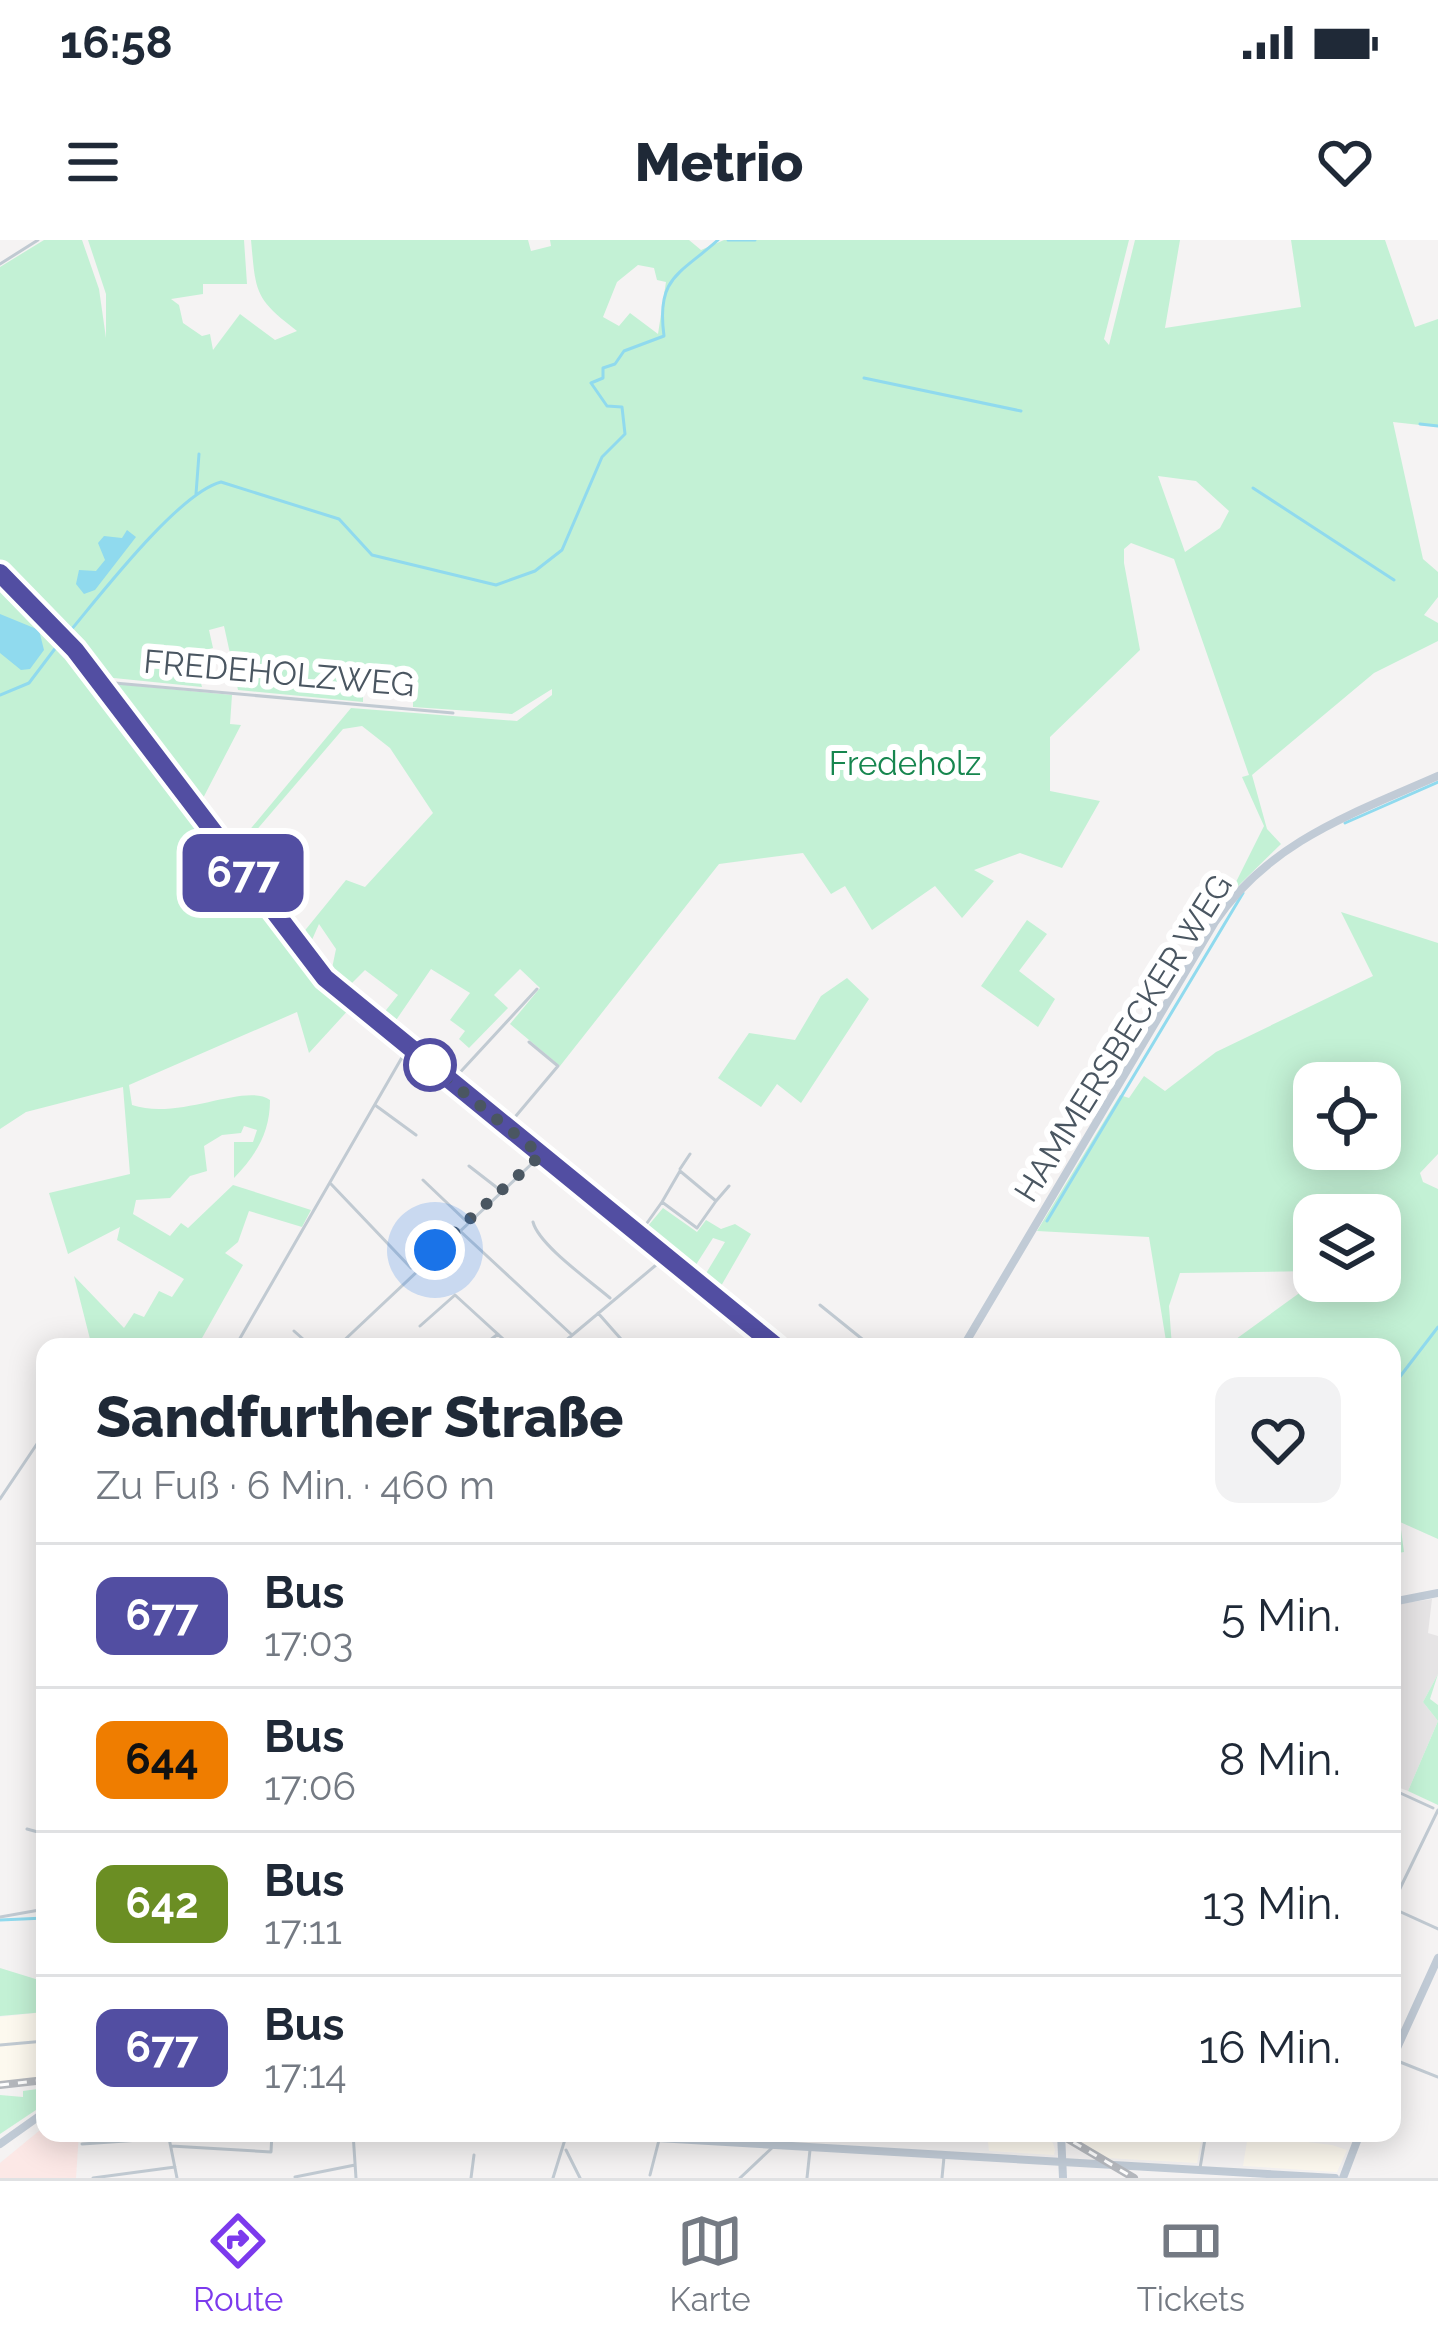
<!DOCTYPE html>
<html lang="de">
<head>
<meta charset="utf-8">
<style>
	:root { --surface:#fff; --page:#f2f2f3; --text:#1f2937; --muted:#747a83; --line:#e0e1e3; --accent:#7c3aed }
	body { margin:0; font-family:Raleway,sans-serif; background:var(--page); color:var(--text); height:100vh; display:flex; flex-direction:column; font-size:45px; white-space:nowrap }
	* { box-sizing:border-box; margin:0 }
	p { font-size:39px; color:var(--muted) }
	.icon { flex:none; width:66px; height:66px; fill:none; stroke:currentColor; stroke-width:2; stroke-linecap:round; stroke-linejoin:round }
	.map { position:relative; flex:1; overflow:hidden }
	.panel { position:absolute; left:36px; top:1098px; width:1365px; height:804px; display:flex; flex-direction:column; background:var(--surface); border-radius:24px; box-shadow:0 6px 30px #0003 }
	.panel>* { flex:none }
	.badge { padding:0 24px; border-radius:18px; font-size:42px; line-height:78px }
	.controls { position:absolute; left:1293px; top:822px; display:grid; gap:24px }
	.controls a { display:grid; place-items:center; width:108px; height:108px; border-radius:24px; background:var(--surface); box-shadow:0 6px 30px #0003; font-size:60px }
	.you { position:absolute; width:60px; height:60px; margin:-30px; border:9px solid #fff; border-radius:50%; background:#1a73e8; box-shadow:0 0 0 18px #1a73e833 }
	.map>.badge { position:absolute; translate:-50% -50%; box-shadow:0 0 0 6px #fff }
	.round { display:grid; place-items:center; flex:none; width:126px; height:126px; border-radius:24px; background:var(--page) }
	.head { display:flex; align-items:center; justify-content:space-between; height:204px; padding:0 60px }
	h1 { font-size:57px; font-weight:800; line-height:90px }
	ul { padding:0; list-style:none }
	li { display:flex; align-items:center; gap:36px; height:144px; padding:0 60px; border-top:3px solid var(--line) }
	li div { flex:1 }
	li b { display:block; font-size:45px }
	li em { font-style:normal }
	li .badge { min-width:132px; font-weight:700; text-align:center }
	.status { display:flex; justify-content:space-between; align-items:center; height:84px; padding:0 60px; background:var(--surface); direction:ltr }
	.status svg { height:33px; fill:currentColor }
	header { display:flex; justify-content:space-between; align-items:center; height:156px; padding:0 60px; background:var(--surface); font-size:54px; font-weight:800 }
	.dock { display:flex; justify-content:space-around; align-items:center; height:168px; border-top:3px solid var(--line); background:var(--surface); font-size:33px; color:var(--muted) }
	.dock a { display:grid; justify-items:center; gap:6px }
	.dock .current { color:var(--accent) }
	.map>svg:first-child { display:block }
</style>
</head>
<body>
<div class="status"><b>16:58</b><svg viewBox="0 0 49 12"><path d="M0 12V9h3v3zM5 12V6h3v6zM10 12V3h3v9zM15 12V0h3v12zM26 1h20v11H26zM47 4h2v5h-2z"/></svg></div>
<header><svg class="icon" aria-label="menu" viewBox="0 0 24 24"><path d="M4 6h16M4 12h16M4 18h16"/></svg>Metrio<svg class="icon" aria-label="heart" viewBox="0 0 24 24"><path d="M12 20l-8-8c-3-5 5-10 8-4 3-6 11-1 8 4z"/></svg></header>
<div class="map">
<svg width="1438" height="1938" viewBox="0 0 1438 1938">
	<rect width="100%" height="100%" fill="#f5f3f3"/>
	<path fill="#fdf9ef" d="M45,1772V1837L0,1842V1777Z
		M987,1893H1035L1053,1903L1055,1910L1054,1915L989,1911Z
		M1067,1893H1156L1202,1896L1197,1923L1106,1918Z
		M1248,1895L1332,1905L1347,1910L1337,1932L1243,1926Z"/>
	<path fill="#e6e4e5" d="M1432,1359L1428,1393L1438,1396V1434L1423,1462L1438,1481L1408,1551L1395,1546L1392,1528V1365Z"/>
	<path fill="#fce8e6" d="M45,1886V1893H79L76,1938H0V1923Z"/>
	<path fill="#c3f1d5" fill-rule="evenodd" d="M44,0H82L99,49L106,98V54L88,0H244L247,44H203V54L171,59L179,65L183,83L202,96L210,94L213,110L240,74L275,100L297,91C254,58 256,53 251,0H528L531,11L551,6L550,0H689L701,10L724,0H1129L1104,99L1109,105L1135,0H1180L1165,88L1301,67L1291,0H1385L1415,87L1438,79V187L1393,182L1423,319L1438,332V357L1424,375L1438,383V401L1374,433L1252,535L1267,589L1281,604L1230,654L1264,586L1242,537L1249,535L1174,319L1131,303L1124,309V323L1140,410L1050,497V551L1100,561L1062,628L1020,613L974,630L994,641L962,678L935,646L872,690L845,646L831,654L803,613L719,624L560,826L510,784L540,748L520,729L494,755L508,768L469,808L459,799L465,791L450,780L470,753L431,729L390,789L379,779L398,755L365,730L344,751L330,738L336,709L319,684L307,711L298,699L346,640L365,647L433,573L390,508L362,486L343,489L236,614L233,610L351,468L517,481L552,455V449L512,474L413,467V433L376,431L375,443H363V462L238,450L224,386L209,390L213,408L193,413L202,447L104,437L71,397L0,328V27ZM638,25L654,28L657,40L666,42L658,94L630,73L619,86L603,77L617,42ZM1158,236L1196,241L1229,271L1220,288L1185,312Z
		M0,336L73,414L296,710L352,766L309,813L297,772L129,845L132,865C180,881 245,842 270,860C270,893 256,915 234,938V902H253L257,890L244,886L241,893L222,895L204,906L207,931L190,936L170,958L136,960L133,974L170,996L181,983L188,988L233,945L311,970L302,987L249,971L238,1002L225,1013L243,1025L197,1107H92L74,1036L124,1088L134,1073L144,1077L159,1051L172,1057L184,1039L117,1000L120,987L68,1014L49,953L130,934L123,847L26,872L0,889Z
		M117,444L232,455L230,484L241,485L200,564L112,447Z
		M1341,672L1438,703V914L1420,933L1423,942L1438,949V1299L1400,1282L1404,1312L1392,1314V1107H1225L1316,1041H1380V975H1314V1031L1180,1033L1169,1066L1172,1107H1167L1149,997L1037,991L1120,855L1129,858L1144,836L1165,851L1216,812L1373,736ZM1314,843H1380V909H1314Z
		M1027,680L1047,694L1019,731L1055,759L1038,787L981,746Z
		M847,738L869,759L801,863L777,844L761,867L718,838L749,793L795,800L821,756Z
		M663,968L697,992L706,980L721,989L735,984L751,994L717,1053L702,1040L725,1002L713,998L692,1031L642,993Z
		M1438,1434L1430,1459L1438,1465V1565L1408,1551L1438,1481L1423,1462Z
		M45,1723V1772L0,1776V1728L42,1741Z
		M45,1848V1864L0,1894V1855L23,1857V1851Z"/>
	<path fill="#90daee" d="M127,290L136,297L95,350L84,354L76,344L79,330L96,331L105,320L98,303L104,296L122,298Z
		M0,374L39,390L44,410L30,429L21,430L0,413Z"/>
	<g fill="none" stroke-linecap="round" stroke-linejoin="round">
		<path stroke="#90daee" stroke-width="3" d="M728,0H755
			M864,138L1021,171
			M1420,184L1438,186
			M1253,248L1394,340
			M196,254L199,214
			M66,396C98,358 178,253 221,242L339,279L372,315L496,345L535,331L562,310L602,217L625,194L622,167L607,166L591,143L603,138V128L615,124L624,111L664,96C656,37 679,35 718,0
			M0,455L29,443L60,402
			M1345,583L1438,542
			M1047,981L1243,653
			M1392,1147L1438,1087
			M0,1680L45,1678"/>
		<path stroke="#c1cad2" stroke-width="3" d="M0,24L38,0
			M103,442L453,473
			M453,840L537,749
			M375,865L416,895
			M510,883L558,826L529,802
			M469,926L500,950
			M680,929L690,914
			M423,940L465,980
			M331,944L411,1028
			M716,961L729,946
			M533,982C539,1005 589,1040 610,1058
			M459,990L572,1095
			M642,990L662,962L697,988L716,961L680,931L662,962
			M820,1065L872,1107
			M598,1073L628,1107
			M420,1086L455,1055L512,1107
			M294,1091L312,1107
			M235,1107L408,807
			M337,1107L540,916
			M481,1107L498,1094
			M558,1107L662,1020
			M0,1259L45,1192
			M1398,1552L1433,1568
			M27,1589L45,1594
			M1392,1665L1438,1570
			M1392,1668L1438,1689
			M0,1677L45,1669
			M0,1805L45,1801
			M1395,1820L1438,1837
			M168,1893L177,1938
			M353,1893L356,1938
			M82,1904L169,1898
			M171,1906L271,1912L272,1893
			M566,1910L580,1938
			M1200,1928L1206,1893
			M650,1935L659,1900
			M295,1937L355,1925
			M93,1938L175,1927
			M471,1938L474,1915
			M553,1938L567,1893
			M740,1938L774,1906
			M807,1938L810,1910
			M942,1938L944,1917"/>
		<path stroke="#c1cbd6" stroke-width="8" d="M0,333L75,410L325,738L778,1107
			M963,1107L1215,682C1270,601 1352,574 1438,536
			M1392,1362L1438,1353
			M1392,1819L1438,1718
			M572,1893L1335,1938
			M1061,1893L1063,1938
			M0,1904L45,1872
			M1343,1938L1360,1893"/>
		<g stroke="#b5b8bd" stroke-width="8">
			<path id="rail" d="M0,1845L45,1840
				M1058,1893L1134,1938"/>
		</g>
		<use href="#rail" stroke="#fff" stroke-width="3" stroke-dasharray="9" stroke-linecap="butt"/>
	</g>
	<g fill="none" stroke-linecap="round" stroke-linejoin="round">
		<g stroke="#fff" stroke-width="27">
			<path id="line" d="M0,333L75,410L325,738L777,1107"/>
		</g>
		<use href="#line" stroke="#524ea2" stroke-width="18"/>
		<path stroke="#4a5661" stroke-width="12" stroke-dasharray="0 21.6" d="M430,825L541,915L435,1010"/>
	</g>
	<circle fill="#fff" stroke="#524ea2" stroke-width="6" cx="430" cy="825" r="24"/>
	<g text-anchor="middle" dominant-baseline="central" stroke-width="12" stroke-linejoin="round" paint-order="stroke">
		<g font-size="33" fill="#4a5661" stroke="#fff">
			<text transform="translate(279 433) rotate(5)">FREDEHOLZWEG</text>
			<text transform="translate(1123 798) rotate(-58)">HAMMERSBECKER WEG</text>
		</g>
		<g font-size="33" fill="#17864f" stroke="#fff">
			<text x="905" y="523">Fredeholz</text>
		</g>
	</g>
</svg>
<div class="controls">
<a><svg class="icon" aria-label="locate" viewBox="0 0 24 24"><circle cx="12" cy="12" r="6"/><path d="M12 2v4M12 18v4M2 12h4M18 12h4"/></svg></a>
<a><svg class="icon" aria-label="layers" viewBox="0 0 24 24"><path d="M12 4l9 5-9 5-9-5zM3 14l9 5 9-5"/></svg></a>
</div>
<div class="you" style="left:435px;top:1010px"></div>
<b class="badge" style="left:243px;top:633px;background:#524ea2;color:#fff">677</b>
<section class="panel">
<div class="head"><div><h1>Sandfurther Straße</h1><p>Zu Fuß · 6 Min. · 460 m</p></div><a class="round"><svg class="icon" aria-label="heart" viewBox="0 0 24 24"><path d="M12 20l-8-8c-3-5 5-10 8-4 3-6 11-1 8 4z"/></svg></a></div>
<ul>
<li><span class="badge" style="background:#524ea2;color:#fff">677</span><div><b>Bus</b><p>17:03</p></div><em>5 Min.</em></li>
<li><span class="badge" style="background:#ef7d00;color:#111">644</span><div><b>Bus</b><p>17:06</p></div><em>8 Min.</em></li>
<li><span class="badge" style="background:#6b8e23;color:#fff">642</span><div><b>Bus</b><p>17:11</p></div><em>13 Min.</em></li>
<li><span class="badge" style="background:#524ea2;color:#fff">677</span><div><b>Bus</b><p>17:14</p></div><em>16 Min.</em></li>
</ul>
</section>
</div>
<nav class="dock">
<a class="current"><svg class="icon" aria-label="directions" viewBox="0 0 24 24"><path d="M12 3l9 9-9 9-9-9zM9 14v-3h6M13 9l2 2-2 2"/></svg>Route</a>
<a><svg class="icon" aria-label="map" viewBox="0 0 24 24"><path d="M3 6l6-2 6 2 6-2v14l-6 2-6-2-6 2zM9 4v14M15 6v14"/></svg>Karte</a>
<a><svg class="icon" aria-label="tickets" viewBox="0 0 24 24"><path d="M3 7h18v10H3zM15 7v10"/></svg>Tickets</a>
</nav>
</body>
</html>
